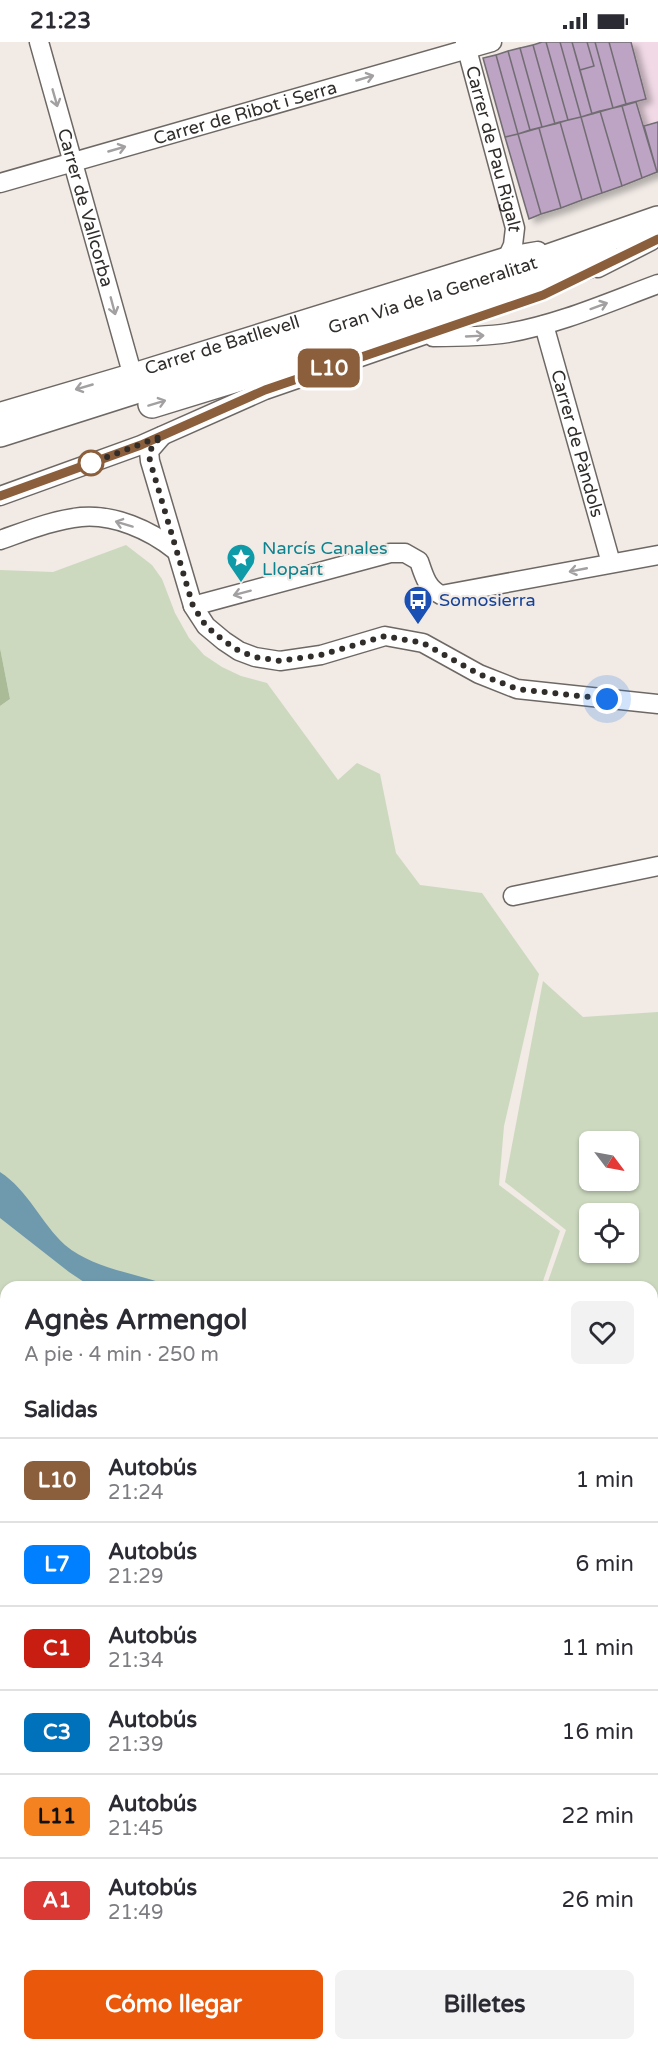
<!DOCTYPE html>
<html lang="es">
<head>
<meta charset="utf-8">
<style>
	:root { --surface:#fff; --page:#f2f2f3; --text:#2b2b33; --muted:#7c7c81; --line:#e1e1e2; --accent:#ea580c }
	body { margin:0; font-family:"Varela Round",sans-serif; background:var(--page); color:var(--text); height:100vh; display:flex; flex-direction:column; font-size:22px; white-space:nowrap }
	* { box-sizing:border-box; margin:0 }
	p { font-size:20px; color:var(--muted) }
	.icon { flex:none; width:33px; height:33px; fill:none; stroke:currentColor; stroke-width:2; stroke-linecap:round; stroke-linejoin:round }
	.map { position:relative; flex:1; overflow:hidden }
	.panel { position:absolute; left:0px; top:1239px; width:658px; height:770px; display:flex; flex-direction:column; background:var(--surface); border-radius:18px 18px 0 0; box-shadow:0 2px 4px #0004 }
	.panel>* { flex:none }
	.badge { padding:0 12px; border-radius:9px; font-size:21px; line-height:39px }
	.needle { width:39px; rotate:122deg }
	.tools { position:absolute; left:579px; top:1089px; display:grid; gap:12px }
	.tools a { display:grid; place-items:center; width:60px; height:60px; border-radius:9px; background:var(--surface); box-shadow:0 2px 4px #0004; font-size:30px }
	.you { position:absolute; width:30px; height:30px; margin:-15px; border:4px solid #fff; border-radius:50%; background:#1a73e8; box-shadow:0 0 0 9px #1a73e833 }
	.map>.badge { position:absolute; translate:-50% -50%; box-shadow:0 0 0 3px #fff }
	h2 { padding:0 24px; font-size:22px; line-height:54px }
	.round { display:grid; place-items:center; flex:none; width:63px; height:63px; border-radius:9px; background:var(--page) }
	.headline { display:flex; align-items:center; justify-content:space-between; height:102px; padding:0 24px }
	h1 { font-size:28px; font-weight:700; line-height:45px }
	.button { display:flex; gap:12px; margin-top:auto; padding:12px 24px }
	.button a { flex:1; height:69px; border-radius:9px; background:var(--accent); color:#fff; font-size:24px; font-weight:700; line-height:69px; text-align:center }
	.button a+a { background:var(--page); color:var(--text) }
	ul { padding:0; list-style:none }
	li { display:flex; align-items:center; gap:18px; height:84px; padding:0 24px; border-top:2px solid var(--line) }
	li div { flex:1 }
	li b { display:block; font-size:22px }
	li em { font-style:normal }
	li .badge { min-width:66px; font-weight:700; text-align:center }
	.status { display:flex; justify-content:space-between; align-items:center; height:42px; padding:0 30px; background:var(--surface); direction:ltr }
	.status svg { height:16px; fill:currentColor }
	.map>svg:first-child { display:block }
</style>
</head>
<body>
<div class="status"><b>21:23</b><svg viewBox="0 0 49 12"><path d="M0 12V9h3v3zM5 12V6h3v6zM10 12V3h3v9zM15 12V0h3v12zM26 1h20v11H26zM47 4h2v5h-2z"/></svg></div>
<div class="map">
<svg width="658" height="2008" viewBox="0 0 658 2008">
	<defs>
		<filter id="shadow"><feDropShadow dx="6" dy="4" stdDeviation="3" flood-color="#0004"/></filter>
	</defs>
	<rect width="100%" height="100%" fill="#f1eae5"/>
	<path fill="#f1dae6" d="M631,0H658V80L644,84L636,60L645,57Z"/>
	<path fill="#ccd9bf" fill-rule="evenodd" d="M126,503L152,523L162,537L175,571L189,596L204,613L222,625L241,634L267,641L338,738L357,721L380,732L396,811L420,843L482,851L539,932L504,1084L499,1143L560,1189L541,1245H6V1383L0,1382V664L10,657L0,606V528L53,530Z
		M543,939L583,975L658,970V1257L653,1258L652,1245H546L566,1188L505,1140ZM590,1100H628V1138H590ZM590,1172H628V1210H590Z
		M653,1425L658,1431V1857L653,1850Z
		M653,1889L658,1898V2008H619L616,2003L652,2002Z"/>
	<path fill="#a9bb97" d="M0,606L10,657L0,664Z"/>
	<path fill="#6f99ad" d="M0,1130C28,1148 41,1181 65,1203C95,1228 138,1231 173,1245L90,1244L69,1230L0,1176Z
		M652,1661L658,1669V1696L653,1686Z"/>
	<path fill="#bda3c4" stroke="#716d72" stroke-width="1.5" filter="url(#shadow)" d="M542,0H546L568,78L555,82L533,3Z
		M546,0H560L581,75L568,78Z
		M560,0H572L592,72L581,75Z
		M572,0H587L594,24L580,28Z
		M587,0H595L613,66L592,72L580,28L594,24Z
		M595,0H609L626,62L613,66Z
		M609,0H631L646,57L626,62Z
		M533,3L555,82L542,85L520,6Z
		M520,6L542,85L530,88L508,9Z
		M508,9L530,88L518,92L496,13Z
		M496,13L518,92L505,95L483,16Z
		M636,60L657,130L642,136L622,64Z
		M622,64L642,136L622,144L600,69Z
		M600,69L622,144L602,151L581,75Z
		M581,75L602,151L582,158L560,80Z
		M560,80L582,158L561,166L539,86Z
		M658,80V130H657L644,84Z
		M539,86L561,166L541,172L518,92Z
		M518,92L541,172L529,177L505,95Z"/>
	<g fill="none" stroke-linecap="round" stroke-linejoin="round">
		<g stroke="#6e6864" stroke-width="21">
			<g id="street">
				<path id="s1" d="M39,0L132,331"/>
				<path id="s2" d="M465,0L515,186L513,203L508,214"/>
				<path id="s3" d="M0,141L492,0"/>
				<path d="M598,226L651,199"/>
				<path id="s4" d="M544,283L611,521"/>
				<path d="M433,295C458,295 483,295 508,291C560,282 609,260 658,242"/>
				<path id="s5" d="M0,370L132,331L508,214L538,209"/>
				<path d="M162,394L149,409L150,419L193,564L206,584L224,599L239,609L255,615L280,619L321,613L385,594L423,601L479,632L517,647L658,662"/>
				<path d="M0,454L141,403L265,348L450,284"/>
				<path d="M0,498C26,489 53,478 81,475C114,472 150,488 175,508"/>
				<path d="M193,564L390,511H405L419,519C424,534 427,546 441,553L658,513"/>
				<path d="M513,854L658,824"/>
			</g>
		</g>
		<g stroke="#6e6864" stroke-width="30">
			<g id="secondary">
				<path d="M152,362L487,259L606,216"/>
				<path id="s6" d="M0,391L546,217L658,178"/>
			</g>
		</g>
		<use href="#street" stroke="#fff" stroke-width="18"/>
		<use href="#secondary" stroke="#fff" stroke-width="27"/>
	</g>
	<defs><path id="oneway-shaft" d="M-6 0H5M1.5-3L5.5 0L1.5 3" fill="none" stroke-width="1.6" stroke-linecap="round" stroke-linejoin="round" transform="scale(1.5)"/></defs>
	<g stroke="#a2a0a0">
		<use href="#oneway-shaft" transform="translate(365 36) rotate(-16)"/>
		<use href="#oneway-shaft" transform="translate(55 56) rotate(74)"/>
		<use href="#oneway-shaft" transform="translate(117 107) rotate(-16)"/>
		<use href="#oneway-shaft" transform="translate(113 264) rotate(75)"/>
		<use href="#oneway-shaft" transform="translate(599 264) rotate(-20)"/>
		<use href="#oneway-shaft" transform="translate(475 294) rotate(-3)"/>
		<use href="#oneway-shaft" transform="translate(84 345) rotate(164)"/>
		<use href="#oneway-shaft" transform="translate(157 361) rotate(-17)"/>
		<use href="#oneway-shaft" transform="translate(124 482) rotate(-163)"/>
		<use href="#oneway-shaft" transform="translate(578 528) rotate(169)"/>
		<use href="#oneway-shaft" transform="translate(242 551) rotate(165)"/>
	</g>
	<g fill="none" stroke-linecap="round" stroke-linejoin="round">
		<g stroke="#fff" stroke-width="14">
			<path id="line" d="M0,454L141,403L265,348L543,253L658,197"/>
		</g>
		<use href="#line" stroke="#8b5e3c" stroke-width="9"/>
		<path stroke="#302d2b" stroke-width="6" stroke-dasharray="0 10.8" d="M91,421L84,424L162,394C154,402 148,407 150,419L193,564L206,584L224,599L239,609L255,615L280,619L321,613L385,594L423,601L479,632L517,647L607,657"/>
	</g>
	<defs>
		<g id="sight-pin" transform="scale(1.5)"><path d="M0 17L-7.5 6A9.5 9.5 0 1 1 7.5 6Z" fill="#0f9aa8" stroke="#f1eae5"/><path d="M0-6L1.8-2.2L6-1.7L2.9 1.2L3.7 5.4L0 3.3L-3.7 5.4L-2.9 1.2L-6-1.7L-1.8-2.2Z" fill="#fff"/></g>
		<g id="bus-pin" transform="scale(1.5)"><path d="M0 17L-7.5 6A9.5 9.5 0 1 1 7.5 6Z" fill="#1a4fb4" stroke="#f1eae5"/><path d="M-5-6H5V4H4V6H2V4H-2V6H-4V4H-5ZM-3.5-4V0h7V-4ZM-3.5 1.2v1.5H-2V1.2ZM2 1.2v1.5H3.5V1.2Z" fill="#fff"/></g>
	</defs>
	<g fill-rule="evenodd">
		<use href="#sight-pin" x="241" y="516"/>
		<use href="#bus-pin" x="418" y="558"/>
	</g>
	<circle fill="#fff" stroke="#8b5e3c" stroke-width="3" cx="91" cy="421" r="12"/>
	<g text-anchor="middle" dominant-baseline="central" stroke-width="4.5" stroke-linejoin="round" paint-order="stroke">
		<g font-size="18" fill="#302d2b" stroke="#f1eae5">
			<text stroke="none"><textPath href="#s3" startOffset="255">Carrer de Ribot i Serra</textPath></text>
			<text stroke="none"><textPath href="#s2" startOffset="111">Carrer de Pau Rigalt</textPath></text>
			<text stroke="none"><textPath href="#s1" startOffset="172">Carrer de Vallcorba</textPath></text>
			<text stroke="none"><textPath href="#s6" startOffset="454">Gran Via de la Generalitat</textPath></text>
			<text stroke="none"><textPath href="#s5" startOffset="232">Carrer de Batllevell</textPath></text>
			<text stroke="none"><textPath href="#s4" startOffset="123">Carrer de Pàndols</textPath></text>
		</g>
		<g font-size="18" fill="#0d838f" stroke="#f1eae5" text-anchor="start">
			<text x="262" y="506">Narcís Canales<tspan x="262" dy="21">Llopart</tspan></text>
		</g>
		<g font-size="18" fill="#164399" stroke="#f1eae5" text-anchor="start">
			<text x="439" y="558">Somosierra</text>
		</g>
	</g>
</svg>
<div class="tools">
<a><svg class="needle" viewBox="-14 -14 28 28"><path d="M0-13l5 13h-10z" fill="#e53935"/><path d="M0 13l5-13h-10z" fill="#7c7c81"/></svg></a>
<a><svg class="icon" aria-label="locate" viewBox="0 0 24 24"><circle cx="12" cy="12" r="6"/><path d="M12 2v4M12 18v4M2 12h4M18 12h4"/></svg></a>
</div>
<div class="you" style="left:607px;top:657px"></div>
<b class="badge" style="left:329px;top:326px;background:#8b5e3c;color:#fff">L10</b>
<section class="panel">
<div class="headline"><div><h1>Agnès Armengol</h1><p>A pie · 4 min · 250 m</p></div><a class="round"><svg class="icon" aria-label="heart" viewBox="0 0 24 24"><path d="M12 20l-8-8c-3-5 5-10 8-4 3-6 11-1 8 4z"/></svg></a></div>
<h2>Salidas</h2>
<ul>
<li><span class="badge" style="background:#8b5e3c;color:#fff">L10</span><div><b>Autobús</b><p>21:24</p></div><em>1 min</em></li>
<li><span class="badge" style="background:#0080fe;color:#fff">L7</span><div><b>Autobús</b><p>21:29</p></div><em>6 min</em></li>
<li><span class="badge" style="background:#c81d11;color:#fff">C1</span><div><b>Autobús</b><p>21:34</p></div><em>11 min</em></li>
<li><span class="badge" style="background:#0072bc;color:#fff">C3</span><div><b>Autobús</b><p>21:39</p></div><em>16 min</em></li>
<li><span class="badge" style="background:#f58220;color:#111">L11</span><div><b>Autobús</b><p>21:45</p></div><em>22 min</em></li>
<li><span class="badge" style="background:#da3832;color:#fff">A1</span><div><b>Autobús</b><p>21:49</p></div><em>26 min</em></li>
</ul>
<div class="button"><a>Cómo llegar</a><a>Billetes</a></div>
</section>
</div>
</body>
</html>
